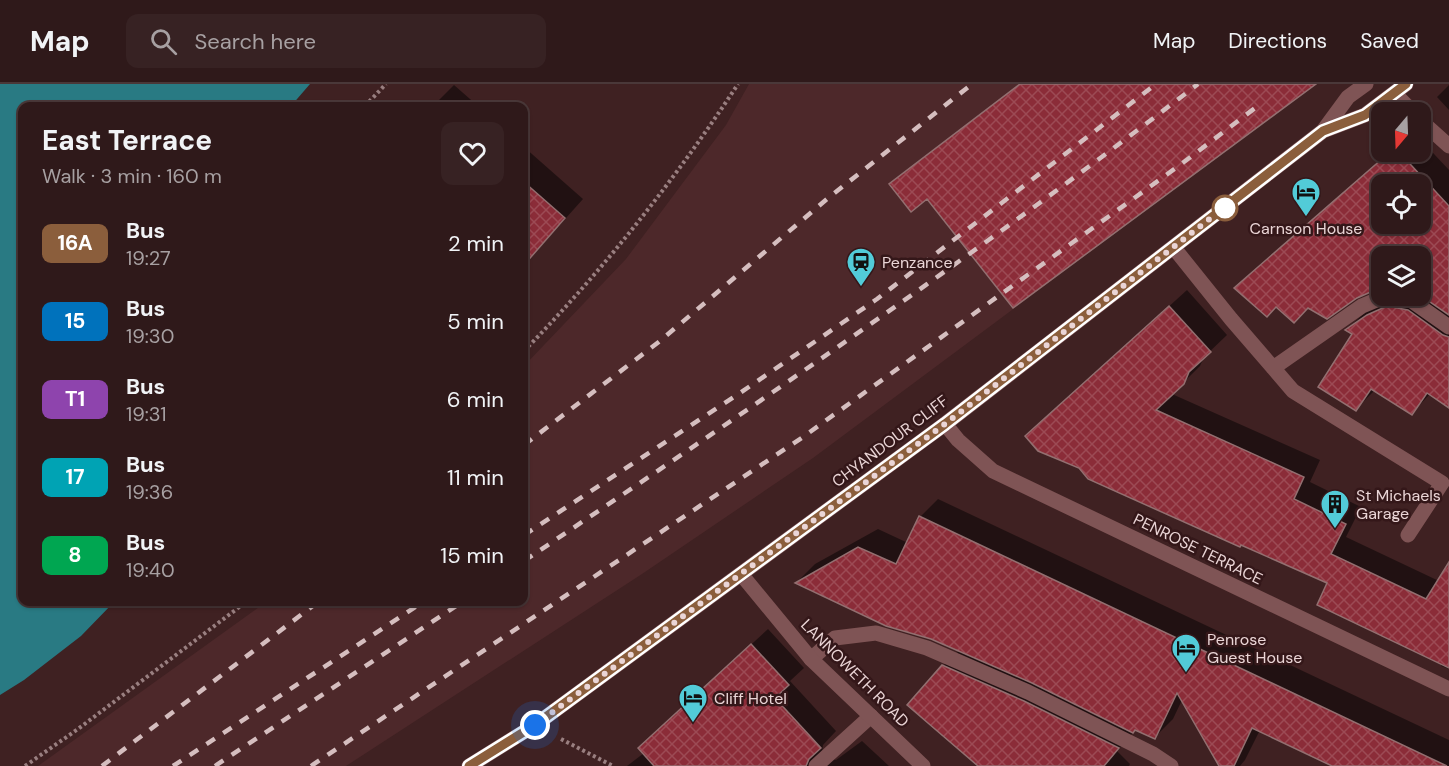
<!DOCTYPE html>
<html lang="en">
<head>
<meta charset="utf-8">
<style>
	:root { --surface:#2f191a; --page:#372223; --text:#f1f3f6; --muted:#a7a0a2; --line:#4a3839 }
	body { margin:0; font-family:"DM Sans",sans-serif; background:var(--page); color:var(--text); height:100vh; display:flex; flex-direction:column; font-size:22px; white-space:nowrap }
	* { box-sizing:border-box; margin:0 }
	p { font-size:20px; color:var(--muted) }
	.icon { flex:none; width:33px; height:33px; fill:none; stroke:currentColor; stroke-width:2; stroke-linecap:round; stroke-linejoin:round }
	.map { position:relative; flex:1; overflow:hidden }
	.drawer { position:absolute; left:18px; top:18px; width:510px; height:504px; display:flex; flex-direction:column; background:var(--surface); border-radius:12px; box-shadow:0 2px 4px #0004,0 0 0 2px var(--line) }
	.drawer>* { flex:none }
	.badge { padding:0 12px; border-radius:9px; font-size:21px; line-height:39px }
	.needle { width:39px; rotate:199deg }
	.fabs { position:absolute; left:1371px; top:18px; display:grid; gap:12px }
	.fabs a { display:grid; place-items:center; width:60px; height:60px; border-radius:12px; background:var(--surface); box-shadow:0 2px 4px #0004,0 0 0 2px var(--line); font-size:30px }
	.you { position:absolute; width:30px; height:30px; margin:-15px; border:4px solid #fff; border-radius:50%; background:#1a73e8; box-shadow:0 0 0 9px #1a73e833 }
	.map>.badge { position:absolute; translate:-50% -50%; box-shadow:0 0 0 3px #fff }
	.round { display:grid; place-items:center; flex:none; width:63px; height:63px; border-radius:12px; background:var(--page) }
	.head { display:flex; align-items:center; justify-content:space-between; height:102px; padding:0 24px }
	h1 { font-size:28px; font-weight:700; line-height:45px }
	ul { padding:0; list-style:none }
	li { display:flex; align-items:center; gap:18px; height:78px; padding:0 24px }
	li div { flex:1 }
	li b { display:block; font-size:22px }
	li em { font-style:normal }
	li .badge { min-width:66px; font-weight:700; text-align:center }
	header { display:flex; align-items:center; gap:36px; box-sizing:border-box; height:84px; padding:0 30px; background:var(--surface); border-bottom:2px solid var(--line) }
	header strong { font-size:28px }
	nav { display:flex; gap:33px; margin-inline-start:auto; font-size:21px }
	.search { width:420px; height:54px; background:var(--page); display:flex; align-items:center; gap:15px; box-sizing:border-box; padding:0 21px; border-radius:12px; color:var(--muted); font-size:22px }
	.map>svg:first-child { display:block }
</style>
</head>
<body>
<header>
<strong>Map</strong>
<div class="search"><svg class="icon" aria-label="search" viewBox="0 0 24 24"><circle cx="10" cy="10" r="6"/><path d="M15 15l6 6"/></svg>Search here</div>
<nav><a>Map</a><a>Directions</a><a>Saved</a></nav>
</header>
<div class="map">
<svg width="1449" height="682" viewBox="0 0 1449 682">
	<defs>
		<pattern id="building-cross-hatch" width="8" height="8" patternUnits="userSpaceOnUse" patternTransform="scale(1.5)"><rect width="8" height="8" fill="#8b2c38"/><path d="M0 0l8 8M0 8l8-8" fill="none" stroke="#9c4a54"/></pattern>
	</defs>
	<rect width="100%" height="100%" fill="#3f2122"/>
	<path fill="#4d282a" d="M749,0H1316L813,374L642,490L346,682H38L266,518H524V282L626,175L726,41Z"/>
	<path fill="#297a83" d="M0,0H310L291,22H22V518H114L81,552L24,596L0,611Z"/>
	<path fill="#0007" fill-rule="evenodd" d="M454,1L478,22H433Z
		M1449,1V26L1437,13Z
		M1420,55L1449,86V322L1430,310L1412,329L1375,306L1356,325L1354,249L1348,245L1365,228L1391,212H1420V172H1382L1254,187L1390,68H1420ZM1382,100H1420V140H1382Z
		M524,63L583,115L524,181Z
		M1187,206L1227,251L1204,273L1200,282L1172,310L1320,376L1310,398L1361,423L1346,453L1439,497L1449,481V585L1441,582L1443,579L1329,498L1241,459L1044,336Z
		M938,415L1449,656V682H1335L1260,646L1245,676L1240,682H1220L1182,616L1173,635L1155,653L1136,645L1117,667L1130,680L1129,682H980L943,582L960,566L797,498L815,480L878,445L908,459L920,433Z
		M768,545L804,584L790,597L836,647L823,661L822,668L825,673L836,676L862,657L889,682H627L644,669L656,648Z"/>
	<path fill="url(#building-cross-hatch)" stroke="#936f70" stroke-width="1.5" fill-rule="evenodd" d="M1020,0H1316L1013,224L927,115L911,128L889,100Z
		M1390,68H1399L1449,122V231L1420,211V172H1382V203L1357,214L1327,235L1308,224L1294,239L1276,223L1267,233L1234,204ZM1382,100H1420V140H1382Z
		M524,98L565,134L524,181Z
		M1169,222L1211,268L1189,288L1184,300L1156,326L1304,393L1294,415L1346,440L1331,470L1426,515L1449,478V584L1317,521L1327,499L1241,461L1240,463L1088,395L1079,384L1038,367L1025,352Z
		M1387,222L1408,226L1443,251L1449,253V324L1427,309L1412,331L1371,305L1356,327L1318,303L1352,250L1345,246L1367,231Z
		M919,432L1447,682H1332L1252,644L1234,682H1219L1177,609L1155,655L1135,646L1133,649L1032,599L931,555L886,542L795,499L858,463L896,480Z
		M751,560L789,601L775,614L821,664L809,675L806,682H654L638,664Z
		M942,581L1024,617L1119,664L1104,682H978L907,621Z"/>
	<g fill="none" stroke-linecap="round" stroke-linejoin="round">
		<path stroke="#997f80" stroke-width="4" stroke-dasharray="3 3" stroke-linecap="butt" d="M365,22L386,0
			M524,267C604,185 675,96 738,0
			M561,655L613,682
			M25,682L78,645L246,518"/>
		<path stroke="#7f5455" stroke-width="15" d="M1174,164L1231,235L1293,307L1442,399L1408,451
			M1273,284L1362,222L1386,212L1412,217L1449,243
			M811,575L835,554L876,549L927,564L1028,608L1153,670L1171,682
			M816,682L871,632"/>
		<path stroke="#7f5455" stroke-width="15" d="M945,340L958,356L993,387L1449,605
			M741,490L811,575L923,682"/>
		<path stroke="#7f5455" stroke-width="15" d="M1394,9L1413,28
			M1420,36L1449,62
			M1323,47L1365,31L1406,0
			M469,682L535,641L945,340L1323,47L1348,13L1366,0"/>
		<path stroke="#d5bebf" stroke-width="4.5" stroke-dasharray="10 10" stroke-linecap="butt" d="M524,361L660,257L827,115L972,0
			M524,451L740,309L877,215L1156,0
			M524,477C752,324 980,168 1198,0
			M102,682L318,518
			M173,682L423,518
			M215,682L462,518
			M311,682L803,353L1180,81L1259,21"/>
	</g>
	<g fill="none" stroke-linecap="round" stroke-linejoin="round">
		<g stroke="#fff" stroke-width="14">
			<path id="line" d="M469,682L535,641L945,340L1323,47L1365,31L1406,0"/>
		</g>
		<use href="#line" stroke="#8b5e3c" stroke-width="9"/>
		<path stroke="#ead5d6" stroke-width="6" stroke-dasharray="0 10.8" d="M535,641L945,340L1229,120L1225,124"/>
	</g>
	<defs>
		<g id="hotel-pin" transform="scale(1.5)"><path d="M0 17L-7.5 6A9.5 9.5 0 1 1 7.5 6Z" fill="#52cbd8" stroke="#341719"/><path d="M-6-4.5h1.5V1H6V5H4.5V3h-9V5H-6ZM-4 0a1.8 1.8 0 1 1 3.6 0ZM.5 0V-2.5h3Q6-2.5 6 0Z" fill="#111"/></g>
		<g id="station-pin" transform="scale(1.5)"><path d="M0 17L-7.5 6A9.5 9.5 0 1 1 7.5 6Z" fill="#52cbd8" stroke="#341719"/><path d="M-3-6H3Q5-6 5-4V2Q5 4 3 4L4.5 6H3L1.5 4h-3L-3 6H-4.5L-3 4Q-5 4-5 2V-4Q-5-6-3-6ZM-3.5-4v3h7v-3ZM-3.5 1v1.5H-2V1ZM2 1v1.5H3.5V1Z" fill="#111"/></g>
		<g id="building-pin" transform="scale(1.5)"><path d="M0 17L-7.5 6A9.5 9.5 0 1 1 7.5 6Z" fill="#52cbd8" stroke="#341719"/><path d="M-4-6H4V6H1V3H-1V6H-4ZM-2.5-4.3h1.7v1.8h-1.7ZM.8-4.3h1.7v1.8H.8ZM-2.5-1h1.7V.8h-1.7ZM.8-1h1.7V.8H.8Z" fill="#111"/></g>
	</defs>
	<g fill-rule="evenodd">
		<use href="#hotel-pin" x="1306" y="108"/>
		<use href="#station-pin" x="861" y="178"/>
		<use href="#building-pin" x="1335" y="420"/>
		<use href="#hotel-pin" x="1186" y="564"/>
		<use href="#hotel-pin" x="693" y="614"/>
	</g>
	<circle fill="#fff" stroke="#8b5e3c" stroke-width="3" cx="1225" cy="124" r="12"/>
	<g text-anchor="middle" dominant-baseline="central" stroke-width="5" stroke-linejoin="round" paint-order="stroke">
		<g font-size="16" fill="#ead5d6" stroke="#341719" text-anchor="start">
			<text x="1306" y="144" text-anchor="middle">Carnson House</text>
			<text x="882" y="178">Penzance</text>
			<text x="1356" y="411">St Michaels<tspan x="1356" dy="18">Garage</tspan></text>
			<text x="1207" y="555">Penrose<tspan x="1207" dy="18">Guest House</tspan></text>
			<text x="714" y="614">Cliff Hotel</text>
		</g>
		<g font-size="16" fill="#ead5d6" stroke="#341719">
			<text transform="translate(890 357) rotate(-37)">CHYANDOUR CLIFF</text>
			<text transform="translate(1198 465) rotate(26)">PENROSE TERRACE</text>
			<text transform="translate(855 589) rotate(45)">LANNOWETH ROAD</text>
		</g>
	</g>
</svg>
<div class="fabs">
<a><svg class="needle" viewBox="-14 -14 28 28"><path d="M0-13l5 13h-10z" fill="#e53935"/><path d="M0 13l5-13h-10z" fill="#a7a0a2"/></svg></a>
<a><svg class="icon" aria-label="locate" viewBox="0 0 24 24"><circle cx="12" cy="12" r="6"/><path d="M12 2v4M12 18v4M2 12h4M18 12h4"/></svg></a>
<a><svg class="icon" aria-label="layers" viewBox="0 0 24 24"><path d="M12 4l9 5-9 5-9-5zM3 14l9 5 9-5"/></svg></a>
</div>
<div class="you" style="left:535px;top:641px"></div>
<section class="drawer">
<div class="head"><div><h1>East Terrace</h1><p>Walk · 3 min · 160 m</p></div><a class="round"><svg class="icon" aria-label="heart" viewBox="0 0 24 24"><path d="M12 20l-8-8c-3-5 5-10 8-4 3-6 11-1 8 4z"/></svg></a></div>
<ul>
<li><span class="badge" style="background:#8b5e3c;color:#fff">16A</span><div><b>Bus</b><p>19:27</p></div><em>2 min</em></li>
<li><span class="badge" style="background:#0072bc;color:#fff">15</span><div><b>Bus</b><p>19:30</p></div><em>5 min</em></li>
<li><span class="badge" style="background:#8e44ad;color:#fff">T1</span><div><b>Bus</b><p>19:31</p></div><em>6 min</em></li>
<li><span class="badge" style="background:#00a3b4;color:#fff">17</span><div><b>Bus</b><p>19:36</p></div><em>11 min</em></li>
<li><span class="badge" style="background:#00a651;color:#fff">8</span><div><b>Bus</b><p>19:40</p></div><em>15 min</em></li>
</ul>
</section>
</div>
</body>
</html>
